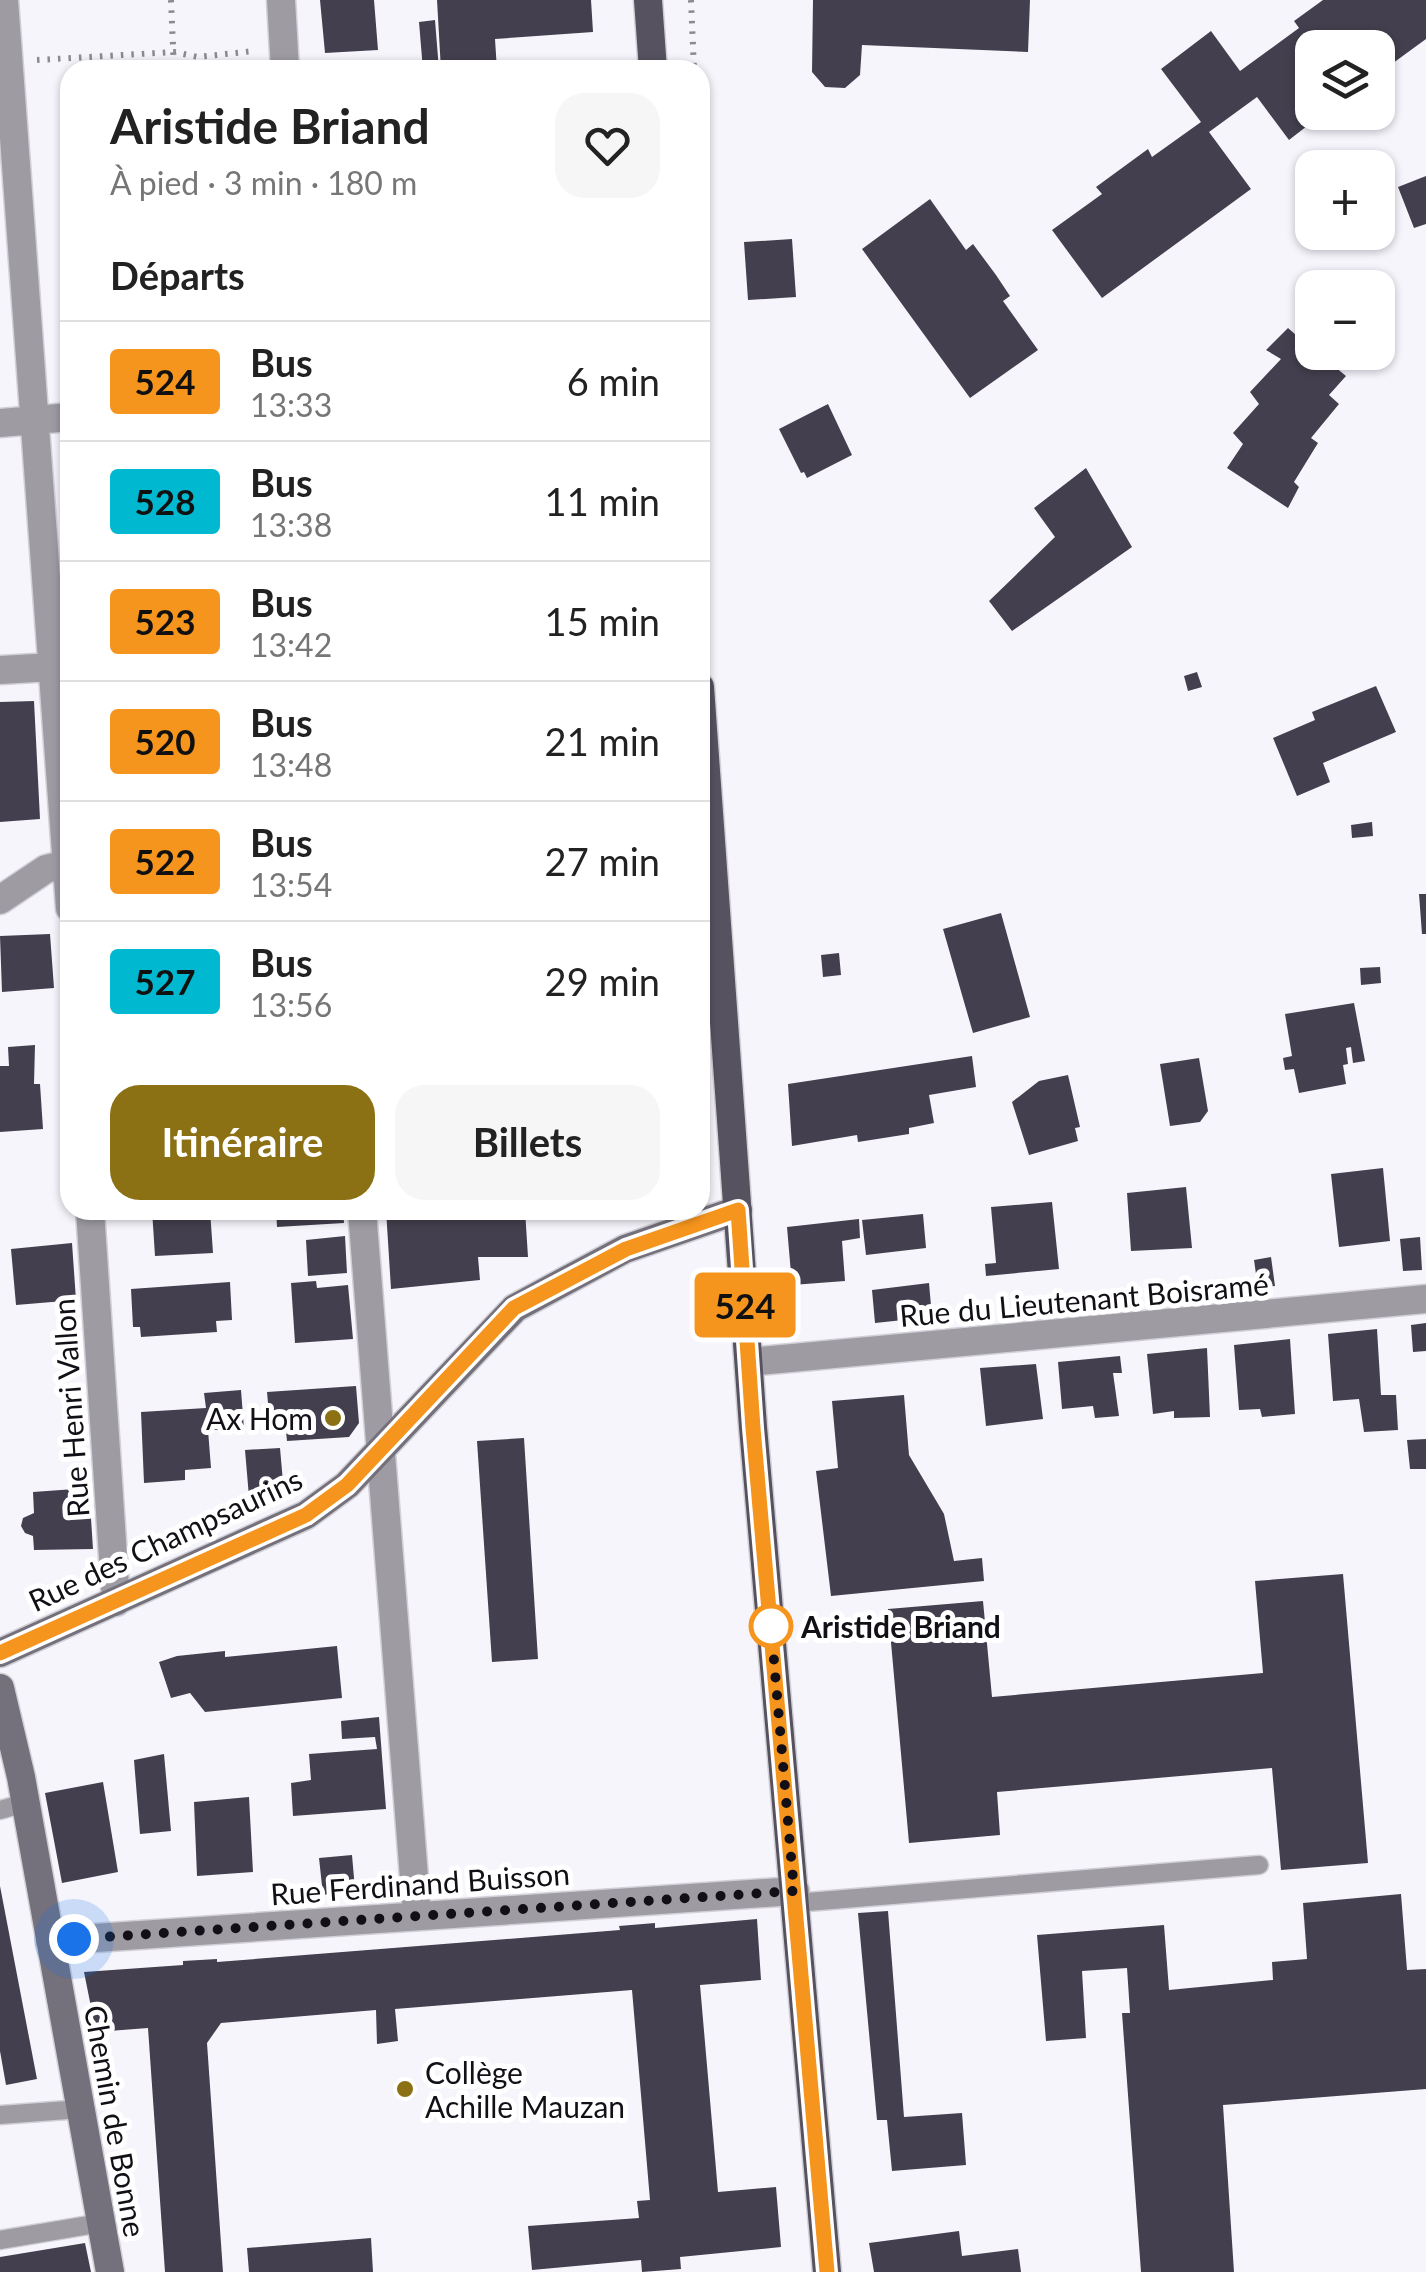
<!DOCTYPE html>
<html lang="fr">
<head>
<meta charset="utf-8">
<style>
	:root { --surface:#fff; --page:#f6f6f6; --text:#222; --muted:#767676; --line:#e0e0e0; --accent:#8c7114 }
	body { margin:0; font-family:Lato,sans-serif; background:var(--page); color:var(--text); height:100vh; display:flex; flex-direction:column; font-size:38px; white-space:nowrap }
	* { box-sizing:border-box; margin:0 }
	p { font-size:32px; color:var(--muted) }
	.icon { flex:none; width:55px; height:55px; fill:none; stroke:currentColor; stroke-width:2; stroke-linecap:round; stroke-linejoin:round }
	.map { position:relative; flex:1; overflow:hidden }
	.panel { position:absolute; left:60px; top:60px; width:650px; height:1160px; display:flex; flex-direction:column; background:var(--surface); border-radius:30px; box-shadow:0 2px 8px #0004 }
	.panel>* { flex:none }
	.badge { padding:0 20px; border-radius:8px; font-size:35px; line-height:65px }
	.controls { position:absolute; left:1295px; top:30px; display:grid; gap:20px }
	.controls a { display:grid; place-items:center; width:100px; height:100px; border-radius:20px; background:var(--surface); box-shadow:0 2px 8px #0004; font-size:50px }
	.you { position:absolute; width:50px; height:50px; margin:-25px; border:8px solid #fff; border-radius:50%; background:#1a73e8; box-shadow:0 0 0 15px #1a73e833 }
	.map>.badge { position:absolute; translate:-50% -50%; box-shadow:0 0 0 5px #fff }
	h2 { padding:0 50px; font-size:38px; line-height:90px }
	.round { display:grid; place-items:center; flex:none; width:105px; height:105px; border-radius:30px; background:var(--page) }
	.head { display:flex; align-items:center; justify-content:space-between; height:170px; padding:0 50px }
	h1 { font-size:48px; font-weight:700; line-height:75px }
	.primary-button { display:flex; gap:20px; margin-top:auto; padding:20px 50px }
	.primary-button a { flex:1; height:115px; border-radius:30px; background:var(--accent); color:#fff; font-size:40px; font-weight:700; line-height:115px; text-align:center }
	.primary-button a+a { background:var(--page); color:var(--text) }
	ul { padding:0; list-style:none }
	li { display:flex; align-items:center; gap:30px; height:120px; padding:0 50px; border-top:2px solid var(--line) }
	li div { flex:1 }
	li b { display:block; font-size:38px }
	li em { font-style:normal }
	li .badge { min-width:110px; font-weight:700; text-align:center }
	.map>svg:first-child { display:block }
</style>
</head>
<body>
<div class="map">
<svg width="1426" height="2272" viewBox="0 0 1426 2272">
	<rect width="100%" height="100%" fill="#f7f5fc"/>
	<path fill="#443f4e" d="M320,0H374L378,50L325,53Z
		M437,0H591L593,32L495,39L497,70H441Z
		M813,0H1030L1028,52L862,45L860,75L845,88L825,87L812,72Z
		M1323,0H1426V39L1378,74V48H1312V112H1325L1289,140L1257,97L1209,132L1251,189L1102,298L1052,230L1102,194L1096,187L1148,149L1152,157L1201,122L1161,69L1211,31L1240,71L1299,28L1294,21Z
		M435,20L439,70H423L419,22Z
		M1426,176V224L1414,228L1398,187Z
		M930,199L966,250L973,244L996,275L1010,296L1003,301L1038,350L970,398L862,249Z
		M792,239L796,297L748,300L744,242Z
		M1288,328L1312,349V352H1317L1346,376L1329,395L1339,404L1311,438L1318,443L1294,482L1299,487L1288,508L1227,468L1243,444L1233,433L1259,404L1250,392L1281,359L1266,350Z
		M828,404L852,455L807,478L804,472L801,473L779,429Z
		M1086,468L1132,547L1012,631L989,601L1055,537L1034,508Z
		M1197,672L1202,687L1188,691L1184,676Z
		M1376,686L1396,732L1323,763L1330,782L1297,796L1273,738L1315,720L1312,712Z
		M34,701L40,819L0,822V702Z
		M1372,822L1373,836L1352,838L1351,825Z
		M1419,894H1426V934H1422Z
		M1001,913L1030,1017L973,1033L943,929Z
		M50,934L54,988L2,992L0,936Z
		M839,953L841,975L823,977L821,955Z
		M1380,967L1381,983L1361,985L1360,968Z
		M1354,1003L1365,1061L1353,1063L1351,1047L1346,1048L1348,1064L1343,1065L1346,1084L1299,1093L1294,1069L1285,1070L1283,1058L1292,1056L1285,1014Z
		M35,1045L34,1084H40L43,1129L0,1132V1066H9L8,1047Z
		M972,1056L976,1087L929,1095L934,1123L909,1128V1134L858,1142L857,1135L792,1146L788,1084Z
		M1199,1058L1208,1111L1200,1122L1170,1126L1160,1064Z
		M1068,1075L1080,1127L1075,1128L1078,1141L1029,1155L1012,1102L1039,1081Z
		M1383,1168L1390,1241L1339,1247L1331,1174Z
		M1186,1187L1192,1248L1131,1251L1127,1193Z
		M1052,1202L1059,1269L986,1276L985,1264L996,1263L991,1207Z
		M152,1210H210L213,1253L155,1256Z
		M276,1210H343L344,1223L277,1227Z
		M386,1210H525L528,1257H478L480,1280L391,1289Z
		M923,1214L926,1248L866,1255L862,1220Z
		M859,1219L860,1238L842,1241L845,1281L792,1285L787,1227Z
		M345,1236L347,1273L308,1276L306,1240Z
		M1420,1237L1422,1270L1403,1271L1400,1239Z
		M72,1243L76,1300L16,1305L11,1249Z
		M1271,1257L1275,1286L1258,1288L1254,1260Z
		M316,1281L317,1288L348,1285L353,1339L295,1343L291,1283Z
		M230,1282L232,1320L216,1321L217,1332L141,1337L140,1327H133L131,1289Z
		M929,1283L932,1317L875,1323L872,1290Z
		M1426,1323V1351L1413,1352L1411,1325Z
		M1377,1329L1381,1395H1396L1398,1430L1364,1432L1359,1399L1333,1401L1328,1334Z
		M1290,1339L1295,1414L1262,1417L1260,1409L1239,1410L1234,1345Z
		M1207,1348L1210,1417L1174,1418V1411L1153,1414L1147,1354Z
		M1120,1356L1122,1373H1113L1119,1416L1095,1418L1093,1406L1062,1409L1058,1362Z
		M1036,1364L1043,1419L986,1426L980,1368Z
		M356,1386L359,1423L349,1437L287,1441L284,1412L269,1414L267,1392Z
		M241,1390L244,1429L208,1430L211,1468L185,1470V1480L144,1483L141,1412L206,1408L204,1393Z
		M904,1395L909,1455L944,1514L954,1561L982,1558L984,1581L831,1596L816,1471L838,1468L832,1401Z
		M524,1438L538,1659L492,1662L477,1441Z
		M1426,1439V1469H1410L1407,1440Z
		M280,1448L283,1482L249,1497L245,1450Z
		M89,1488L93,1549L34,1550L33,1536L25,1533L21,1526L23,1518L34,1513L33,1492Z
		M1343,1574L1368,1863L1281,1870L1272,1768L997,1792L1000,1835L909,1843L888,1609L983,1601L992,1697L1263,1673L1255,1581Z
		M337,1646L342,1698L205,1712L190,1693L171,1698L159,1662L177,1656L225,1651V1657Z
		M379,1717L386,1809L293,1816L291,1783L311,1780L309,1754L377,1749L375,1737L342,1739L341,1721Z
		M164,1754L171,1831L140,1834L134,1760Z
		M103,1782L118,1872L62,1883L45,1793Z
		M249,1797L253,1872L197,1876L194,1802Z
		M352,1855L355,1889L323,1895L319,1858Z
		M0,1886L37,2079L6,2085L0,2051Z
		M1401,1894L1407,1970L1426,1969V2089L1223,2105L1234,2272H1141L1122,2013H1130L1127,1968L1082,1971L1086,2038L1046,2041L1037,1935L1164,1925L1169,1990L1273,1980L1272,1962L1307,1959L1303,1903Z
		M888,1911L904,2117L962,2113L966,2165L892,2171L887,2120H877L858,1913Z
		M757,1919L761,1980L700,1985L718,2192L776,2187L781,2247L680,2257L681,2269L642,2272L641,2260L532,2270L528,2226L639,2218L637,2201L650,2200L632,1990L395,2009L398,2041L377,2044L376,2010L221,2023L207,2043L223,2272H165L148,2028L96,2032L84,1972L183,1965V1961L217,1959V1962L620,1930L619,1926L655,1923V1928Z
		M959,2231L962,2256L1018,2249L1021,2272H874L869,2243Z
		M371,2238L373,2272H249L247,2248Z
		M85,2243L91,2272H0V2257Z"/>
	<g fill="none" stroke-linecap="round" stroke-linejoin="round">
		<g stroke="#d2d0d7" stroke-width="21">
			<path id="service" d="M0,1810L25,1803
				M795,1903L1259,1865
				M0,2115L81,2109
				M0,2240L101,2223"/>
		</g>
		<g stroke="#d2d0d7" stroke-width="31">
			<path id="minor" d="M4,0L70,908
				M281,0L285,70
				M0,423L70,417
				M0,670L69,666
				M0,900L46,869L70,863
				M90,1210L116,1602
				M362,1210L417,1916
				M749,1362L1426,1299
				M50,1941L795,1891"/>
		</g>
		<g stroke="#d2d0d7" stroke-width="31">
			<path id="secondary" d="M0,1653L306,1515L347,1485L515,1308L625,1249L738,1210
				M0,1688L21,1777L110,2272"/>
		</g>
		<g stroke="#d2d0d7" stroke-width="31">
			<path id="primary" d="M648,0L653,70
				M700,687L753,1427L827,2272"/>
		</g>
		<path stroke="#8c8990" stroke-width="6" stroke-dasharray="2.5 8" stroke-linecap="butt" d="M171,0L174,70
			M691,0L694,70
			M37,60L174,52L198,57L254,51"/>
		<use href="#service" stroke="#9e9ba3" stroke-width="18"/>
		<use href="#minor" stroke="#9e9ba3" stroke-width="28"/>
		<use href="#secondary" stroke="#74707c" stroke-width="28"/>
		<use href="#primary" stroke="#575260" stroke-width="28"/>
	</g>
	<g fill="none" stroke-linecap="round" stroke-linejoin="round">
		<g stroke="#fff" stroke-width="22">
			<path id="line" d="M0,1653L306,1515L347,1485L514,1308L626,1249L738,1210L753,1428L827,2272"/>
		</g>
		<use href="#line" stroke="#f6951d" stroke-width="15"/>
		<path stroke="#120f16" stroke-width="10" stroke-dasharray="0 18" d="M74,1939L794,1891L771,1626"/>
	</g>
	<g fill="#8c7114" stroke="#fff" stroke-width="4">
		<circle cx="333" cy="1418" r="10"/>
		<circle cx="405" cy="2089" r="10"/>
	</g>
	<circle fill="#fff" stroke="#f6951d" stroke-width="5" cx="771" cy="1626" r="20"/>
	<g text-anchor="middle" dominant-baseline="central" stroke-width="10" stroke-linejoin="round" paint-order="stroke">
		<g font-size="30" fill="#120f16" stroke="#fff">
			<text transform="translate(1084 1299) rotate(-5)">Rue du Lieutenant Boisramé</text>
			<text transform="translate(70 1408) rotate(-94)">Rue Henri Vallon</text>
			<text transform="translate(165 1539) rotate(-25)">Rue des Champsaurins</text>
			<text transform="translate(420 1883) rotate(-4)">Rue Ferdinand Buisson</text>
			<text transform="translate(116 2121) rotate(80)">Chemin de Bonne</text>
		</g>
		<g font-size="30" fill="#120f16" stroke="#fff" text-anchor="end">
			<text x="313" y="1418">Ax Hom</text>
			<text x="425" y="2072" text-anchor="start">Collège<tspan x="425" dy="34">Achille Mauzan</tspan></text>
		</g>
		<g font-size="30" font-weight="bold" fill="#120f16" stroke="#fff" text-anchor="start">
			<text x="801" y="1626">Aristide Briand</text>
		</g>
	</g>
</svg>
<div class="controls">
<a><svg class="icon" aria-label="layers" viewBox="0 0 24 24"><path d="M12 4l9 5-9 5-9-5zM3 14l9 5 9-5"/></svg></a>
<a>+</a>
<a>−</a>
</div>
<div class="you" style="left:74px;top:1939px"></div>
<b class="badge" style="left:745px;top:1305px;background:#f6951d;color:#111">524</b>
<section class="panel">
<div class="head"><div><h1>Aristide Briand</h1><p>À pied · 3 min · 180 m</p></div><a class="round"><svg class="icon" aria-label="heart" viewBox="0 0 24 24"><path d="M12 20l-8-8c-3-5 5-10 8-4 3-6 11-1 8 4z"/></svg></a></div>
<h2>Départs</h2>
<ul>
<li><span class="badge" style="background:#f6951d;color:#111">524</span><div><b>Bus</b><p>13:33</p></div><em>6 min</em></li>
<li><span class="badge" style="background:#00b8cf;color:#111">528</span><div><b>Bus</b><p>13:38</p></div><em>11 min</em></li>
<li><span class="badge" style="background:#f6951d;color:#111">523</span><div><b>Bus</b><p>13:42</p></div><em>15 min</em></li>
<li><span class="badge" style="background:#f6951d;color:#111">520</span><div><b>Bus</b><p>13:48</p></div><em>21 min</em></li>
<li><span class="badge" style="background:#f6951d;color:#111">522</span><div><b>Bus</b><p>13:54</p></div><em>27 min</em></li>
<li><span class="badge" style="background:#00b8cf;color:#111">527</span><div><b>Bus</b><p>13:56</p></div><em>29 min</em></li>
</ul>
<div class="primary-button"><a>Itinéraire</a><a>Billets</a></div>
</section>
</div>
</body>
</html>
